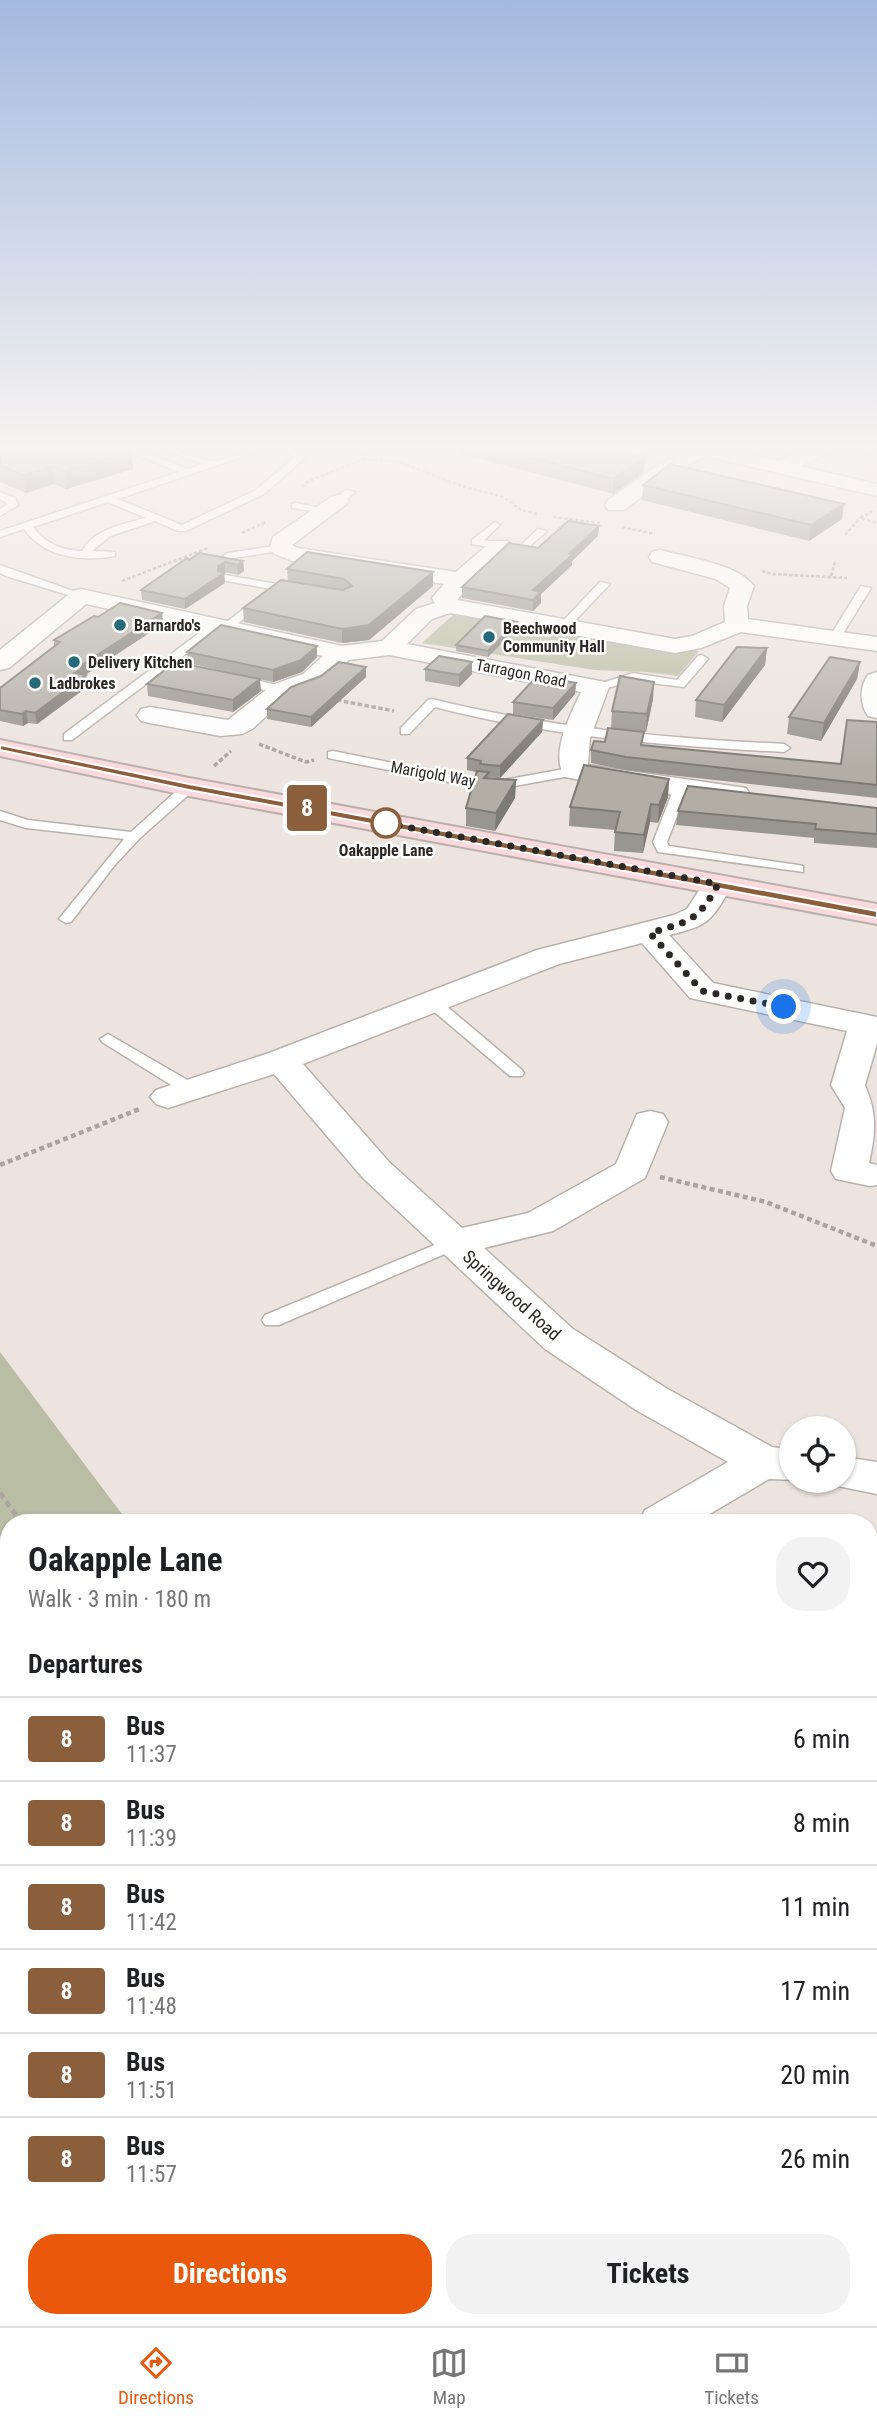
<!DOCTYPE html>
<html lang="en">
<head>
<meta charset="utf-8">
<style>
	:root { --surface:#fff; --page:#f2f2f2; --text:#202124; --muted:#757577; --line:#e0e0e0; --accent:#ea580c }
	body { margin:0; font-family:"Roboto Condensed",sans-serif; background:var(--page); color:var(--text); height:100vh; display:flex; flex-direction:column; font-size:26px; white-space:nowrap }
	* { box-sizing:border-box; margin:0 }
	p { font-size:23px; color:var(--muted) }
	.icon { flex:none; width:38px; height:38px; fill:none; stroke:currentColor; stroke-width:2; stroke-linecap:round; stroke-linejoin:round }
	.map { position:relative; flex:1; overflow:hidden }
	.panel { position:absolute; left:0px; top:1514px; width:878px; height:814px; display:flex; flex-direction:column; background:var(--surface); border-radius:28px 28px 0 0; box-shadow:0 2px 5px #0004 }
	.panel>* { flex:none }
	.badge { padding:0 14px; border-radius:5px; font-size:24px; line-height:46px }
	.tools { position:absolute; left:779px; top:1416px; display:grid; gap:14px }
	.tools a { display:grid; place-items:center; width:77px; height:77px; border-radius:50%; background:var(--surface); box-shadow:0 2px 5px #0004; font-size:35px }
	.you { position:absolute; width:35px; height:35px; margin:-18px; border:5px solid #fff; border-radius:50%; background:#1a73e8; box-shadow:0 0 0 10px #1a73e833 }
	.map>.badge { position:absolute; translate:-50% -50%; box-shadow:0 0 0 4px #fff }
	h2 { padding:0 28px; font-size:26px; line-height:63px }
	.round { display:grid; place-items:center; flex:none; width:74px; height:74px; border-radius:28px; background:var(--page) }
	.summary { display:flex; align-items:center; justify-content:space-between; height:119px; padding:0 28px }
	h1 { font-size:33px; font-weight:700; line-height:52px }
	.action { display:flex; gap:14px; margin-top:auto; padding:14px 28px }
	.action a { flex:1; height:80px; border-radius:28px; background:var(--accent); color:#fff; font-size:28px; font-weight:700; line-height:80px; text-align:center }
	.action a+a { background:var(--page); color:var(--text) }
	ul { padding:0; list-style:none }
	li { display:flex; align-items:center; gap:21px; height:84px; padding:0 28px; border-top:2px solid var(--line) }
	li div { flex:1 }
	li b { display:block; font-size:26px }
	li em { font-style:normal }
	li .badge { min-width:77px; font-weight:700; text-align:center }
	.tab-bar { display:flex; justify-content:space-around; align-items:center; height:98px; border-top:2px solid var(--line); background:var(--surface); font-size:19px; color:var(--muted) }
	.tab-bar a { display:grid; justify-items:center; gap:4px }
	.tab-bar .active { color:var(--accent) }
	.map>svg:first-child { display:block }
</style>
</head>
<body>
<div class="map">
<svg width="877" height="2326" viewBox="0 0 877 2326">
	<rect width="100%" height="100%" fill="#ede4df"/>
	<path fill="#b9bda3" d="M454,614L699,651L678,676L647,672L594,670L422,643Z
		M0,1352L128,1522H9V2150L0,2156Z"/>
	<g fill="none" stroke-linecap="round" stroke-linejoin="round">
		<g stroke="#b9b0ac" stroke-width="3">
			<path id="service" d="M158,447C177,447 193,459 211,461C229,462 250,445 271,447L118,499L182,525L256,490L295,457L275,447H287L303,452L305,458L264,494L186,531H178L155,521L110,536L92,551L115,552V556C82,562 45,558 24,529L0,537V531L179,472L131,453V449H137L188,469L203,464ZM108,502L146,518C122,524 95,529 82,551C61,550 46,544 33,527Z
				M845,447L877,449V455Z
				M346,490L355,492L342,503H334V499Z
				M0,492L15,498L18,505L0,516V509L8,504L0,499Z
				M296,503L330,510L325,513L292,508V504Z
				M495,522L500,525L484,540L520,546L538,529L547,531L522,553L472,544V540Z
				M281,545L285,546V550L228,559L223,556L228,553Z
				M0,565L87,596L81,599L6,576L0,573Z
				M225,575L294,587L300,590L294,593L221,580L220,578Z
				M600,582L610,584L568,628H560V624Z
				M861,586L871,588L839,640H831L829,638Z
				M258,598L268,600L232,628L222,626L174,663L195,667V673L166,669L72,740H64V734L214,622L224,624Z
				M702,655L708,659L684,687L633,681L596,691L590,687L633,673L677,680L698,656Z
				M239,676L285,687L287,690L281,694L235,683V677Z
				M432,699C548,728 665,738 784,744L790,748L784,752C666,746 550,737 435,707L409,734H401V728L428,700Z
				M333,751L458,776L498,781L575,767L582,771L575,775L498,789L458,784L328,758V752Z
				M189,783L196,787L194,790L139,839L114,866L71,922L66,923L59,919L124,839L26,828L0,820V811L28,820L131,832L184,784Z
				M681,784L688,788L667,842L669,846L798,865L803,866V872L658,852L653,842L674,788Z
				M431,996L437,998L522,1070L524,1073L522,1076H510L425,1004L423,1001L425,998Z
				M108,1034L196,1085L198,1089L190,1094L184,1093L102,1042L100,1039Z
				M454,1237L463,1243L461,1247L279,1325H265L262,1320L265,1315Z"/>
		</g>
		<g stroke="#b9b0ac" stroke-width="3">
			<path id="minor" d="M683,447H717L778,461L810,447H836L833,451L800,466L877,484V496L705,456L671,474L624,510H608L605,505L608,500L657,466L685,450Z
				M338,495L345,497L349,501L345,505L292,545L298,548L456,572L492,541H508L511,546L508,551L469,585L457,600L675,639L692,636L725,622L724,606L730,588L716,579L652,562L649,557L652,552L660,550C686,557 738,564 754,586L747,606L748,619L877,637V651L741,632L701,648L675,653L450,613L432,619L407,644L605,682L609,687L590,738L588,765L746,788L750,794L746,800L736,802L625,789L565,777C549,754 571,714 581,692L389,655L349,660L321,684L290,695L252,729L242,734L220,736L150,723L141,721L137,715L141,709L150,707L228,720L272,685L303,674L323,656L86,604L9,668L0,670V650L73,591L81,589L342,646L382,641L416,609L435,603L432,598L444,584L292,561L273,553L270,548L273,537L331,497Z
				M877,672V718L868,716C859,703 860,686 868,675Z
				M718,875L729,878L733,884C711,920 712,925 669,935L713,983L877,1017V1044L865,1085C877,1114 876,1131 869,1163L877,1165V1185L870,1186L836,1179L831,1171L845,1108L831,1085L847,1031L690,998L642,943L559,964L303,1064L389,1162L462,1228L528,1213L616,1164L637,1114L650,1111L663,1114L668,1122L645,1178L553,1231L484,1248L573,1329L666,1388L772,1447L791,1450V1480H796L769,1479L696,1522H639L645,1510L728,1462L636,1410L545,1349L363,1178L274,1074L168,1108L156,1104L150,1097L156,1090L269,1053L537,950L674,915L687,909L707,878Z
				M844,1457L877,1462V1494L828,1484L826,1480H844Z
				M877,1612V1660L870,1662V1614Z
				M870,2292L877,2295V2326H829L826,2319H870Z
				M366,2319H438L435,2326H363Z"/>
		</g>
		<g stroke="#b9b0ac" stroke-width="4">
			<path id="secondary" d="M0,740L189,778L877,904V924L189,796L0,756Z"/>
		</g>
		<path stroke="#aaa39f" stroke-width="2.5" stroke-dasharray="3.5 2" stroke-linecap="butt" d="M363,459L399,462L462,486L503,497L521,510L537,514
			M302,487L307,482L363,459L370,447
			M873,511L860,518L877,523
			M553,517L600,523
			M622,527L655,534
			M242,533L265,522
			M845,535L860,518
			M762,571L772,574L847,578
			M831,576L835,562
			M122,581L208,548"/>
		<path stroke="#aaa39f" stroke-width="3.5" stroke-dasharray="4.5 2.5" stroke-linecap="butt" d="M337,700L394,711
			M259,744L306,762L314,760
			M214,766L231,751"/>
		<path stroke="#aaa39f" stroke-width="4.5" stroke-dasharray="5 3.5" stroke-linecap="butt" d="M0,1165L142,1108
			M660,1177L766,1202L877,1246"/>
		<path stroke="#aaa39f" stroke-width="5" stroke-dasharray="6 4.5" stroke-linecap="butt" d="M0,1493L21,1522"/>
		<path stroke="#aaa39f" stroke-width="7" stroke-dasharray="8 5" stroke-linecap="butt" d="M0,2068L9,2057"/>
		<use href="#service" fill="#fff" fill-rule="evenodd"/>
		<use href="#minor" fill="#fff" fill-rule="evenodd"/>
		<use href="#secondary" fill="#fbdadd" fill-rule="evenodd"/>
	</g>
	<path fill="#99968f" d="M0,447H131L130,451L131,452L133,469L66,489L54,484L26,493L0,482Z
		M132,447H155L146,450Z
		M462,447H601L644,472L613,494L462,454Z
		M643,485L842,519L809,541L642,500Z
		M599,526L598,536L572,561V565L541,594V603L533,611L462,598V587L538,548Z
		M189,560L243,561L244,571L238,575L225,572L224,573L225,583L185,609L142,600L141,590Z
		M287,569L433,586L369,640L342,643L244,622L243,608L288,581Z
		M162,613L163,624L85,675L87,687L37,724L28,723L23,726L0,721V688L54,646V640Z
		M517,628L488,657L456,651V645Z
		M317,646V657L302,672L273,682L188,663L187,652Z
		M767,648L765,665L722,722L695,717L696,700Z
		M860,662L857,679L821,741L787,734L789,717Z
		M366,667V677L311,727L267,719V709Z
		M425,669L472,674L459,687L425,681Z
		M576,683L575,694L553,720L513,714V702Z
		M147,684L261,691L233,712L148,696Z
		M653,699L646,732L611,728L612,711Z
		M543,720L542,732L500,778L488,777V778L516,780L515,798L495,831L466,826V808L476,772L467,770V758Z
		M877,722V798L625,770L591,763V750L605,742L841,764Z
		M669,779L668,797L658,823L650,822L643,853L614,851L615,830L569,826L570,807Z
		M877,808V848L814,843V838L676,825L678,811Z"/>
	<path fill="#7d7a74" d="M109,447H131L130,452H131L133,469L66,489L64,471Z
		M645,457L644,472L613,494V479Z
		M52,466L54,484L26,493L23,475Z
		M844,504L842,519L809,541L811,525Z
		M599,526L598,536L572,561V565L541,594V603L533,611V590Z
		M243,561L244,571L238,575L237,565Z
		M225,562V572L219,576L224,573L225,583L185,609V599L218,566Z
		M433,572V586L369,640L342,643V629Z
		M162,613L163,624L82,677L86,675L87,687L37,724L35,713L75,673L77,668Z
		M517,622V628L488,657V651Z
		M317,646V657L302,672L273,682V670Z
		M767,648L765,665L722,722L724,705Z
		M472,662V674L459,687V675Z
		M860,662L857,679L821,741L824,723Z
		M366,667V677L311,727V717Z
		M260,679L261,691L233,712V700Z
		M654,682L653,699L646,732L647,714Z
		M576,683L575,694L553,720V708Z
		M26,711L28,723L23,726L22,714Z
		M543,720L542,732L500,778V766Z
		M669,779L668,797L658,823L659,805Z
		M516,780L515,798L495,831L496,813Z
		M651,804L650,822L643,853L644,835Z"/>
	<path fill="#b2aea6" stroke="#7d7a74" stroke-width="2" d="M0,447H119L131,452L64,471L52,466L23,475L0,465Z
		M490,447H601L645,457L613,479Z
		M670,464L844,504L811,525L643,485Z
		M568,521L599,526L570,553L573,554L533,590L541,592L533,600L462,587L509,543L538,548Z
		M307,552L433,572L369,625L342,629L243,608L281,580L343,590L352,586L344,579L287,569Z
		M199,553L243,561L237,565L225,562L218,566V571L224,573L185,599L141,590L187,558L189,560Z
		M120,603L162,613L77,668L81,669L75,673L86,675L35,713L26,711L22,714L0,710V688L60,642L54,640L94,616L98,617Z
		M485,616L517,622L488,651L456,645Z
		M221,625L317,646L301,660L273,670L187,652Z
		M737,647L767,648L724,705L696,700Z
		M439,656L472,662L459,675L425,669Z
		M830,657L860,662L824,723L789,717Z
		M175,662L260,679L233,700L147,684Z
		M339,662L366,667L311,717L267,709L291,687L321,676Z
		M537,676L576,683L553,708L513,702Z
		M620,676L654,682L647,714L612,711Z
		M508,714L543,720L500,766L480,764L481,761L467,758Z
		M847,720L877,722V785L626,757L591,750L594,741L605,742L608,728L644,732L641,745L841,764Z
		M584,765L669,779L659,805L651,804L644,835L615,832L620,812L570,807Z
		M477,771L489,772L484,778L516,780L496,813L466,808Z
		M688,786L877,808V834L815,829L816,824L678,811Z"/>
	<linearGradient id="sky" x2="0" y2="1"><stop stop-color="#a4b9df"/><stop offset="0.58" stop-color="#f7f3f1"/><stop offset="1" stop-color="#f7f3f1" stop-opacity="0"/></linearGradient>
	<rect width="877" height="772" fill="url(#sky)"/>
	<path fill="#8b5e3c" stroke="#fff" stroke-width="2" d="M0,745L189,784L877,911V918L189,790L0,750Z"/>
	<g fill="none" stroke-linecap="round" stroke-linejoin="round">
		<path stroke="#2b2826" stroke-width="7" stroke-dasharray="0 12.6" d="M386,823L374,821L718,884C698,922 689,921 650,933L702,991L784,1007"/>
	</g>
	<g fill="#246a79" stroke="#fff" stroke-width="2.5">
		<circle cx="120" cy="625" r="7"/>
		<circle cx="489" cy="637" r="7"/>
		<circle cx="74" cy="662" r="7"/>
		<circle cx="35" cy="683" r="7"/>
	</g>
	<circle fill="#fff" stroke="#8b5e3c" stroke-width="3.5" cx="386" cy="823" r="14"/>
	<g text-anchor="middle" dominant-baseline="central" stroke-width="5" stroke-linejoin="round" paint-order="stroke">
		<g font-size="16" font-weight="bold" fill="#2b2826" stroke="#fff" text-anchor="start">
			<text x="134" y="625">Barnardo's</text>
			<text x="503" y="628">Beechwood<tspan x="503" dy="18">Community Hall</tspan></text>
			<text x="88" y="662">Delivery Kitchen</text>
			<text x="49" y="683">Ladbrokes</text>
		</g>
		<g font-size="16" fill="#2b2826" stroke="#fff">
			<text transform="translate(521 673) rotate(11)">Tarragon Road</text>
			<text transform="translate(433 774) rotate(10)">Marigold Way</text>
		</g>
		<g font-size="16" font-weight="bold" fill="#2b2826" stroke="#fff">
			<text x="386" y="850">Oakapple Lane</text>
		</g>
		<g font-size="18" fill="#2b2826" stroke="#fff">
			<text transform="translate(512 1295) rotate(42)">Springwood Road</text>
		</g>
	</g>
</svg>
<div class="tools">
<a><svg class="icon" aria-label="locate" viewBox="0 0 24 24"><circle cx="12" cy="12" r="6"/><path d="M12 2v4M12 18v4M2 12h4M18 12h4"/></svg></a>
</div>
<div class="you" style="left:784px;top:1007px"></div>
<b class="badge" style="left:307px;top:808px;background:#8b5e3c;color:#fff">8</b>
<section class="panel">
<div class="summary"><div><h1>Oakapple Lane</h1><p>Walk · 3 min · 180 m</p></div><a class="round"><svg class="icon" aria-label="heart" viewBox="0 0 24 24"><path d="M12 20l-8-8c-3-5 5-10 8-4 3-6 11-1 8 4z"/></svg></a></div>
<h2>Departures</h2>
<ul>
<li><span class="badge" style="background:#8b5e3c;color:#fff">8</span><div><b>Bus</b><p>11:37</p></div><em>6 min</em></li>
<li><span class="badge" style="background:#8b5e3c;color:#fff">8</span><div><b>Bus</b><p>11:39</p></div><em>8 min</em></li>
<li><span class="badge" style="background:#8b5e3c;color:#fff">8</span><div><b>Bus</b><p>11:42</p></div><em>11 min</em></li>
<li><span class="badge" style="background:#8b5e3c;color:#fff">8</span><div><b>Bus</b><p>11:48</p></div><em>17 min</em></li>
<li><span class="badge" style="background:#8b5e3c;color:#fff">8</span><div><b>Bus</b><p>11:51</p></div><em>20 min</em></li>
<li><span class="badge" style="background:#8b5e3c;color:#fff">8</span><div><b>Bus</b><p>11:57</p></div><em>26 min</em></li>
</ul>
<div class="action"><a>Directions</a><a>Tickets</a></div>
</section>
</div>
<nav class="tab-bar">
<a class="active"><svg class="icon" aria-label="directions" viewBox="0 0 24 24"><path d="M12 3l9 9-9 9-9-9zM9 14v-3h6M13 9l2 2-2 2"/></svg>Directions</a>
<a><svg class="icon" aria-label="map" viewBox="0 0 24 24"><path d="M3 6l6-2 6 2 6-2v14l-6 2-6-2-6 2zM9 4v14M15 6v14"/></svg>Map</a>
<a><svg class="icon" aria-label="tickets" viewBox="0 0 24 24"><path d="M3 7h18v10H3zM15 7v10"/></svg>Tickets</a>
</nav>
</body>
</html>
